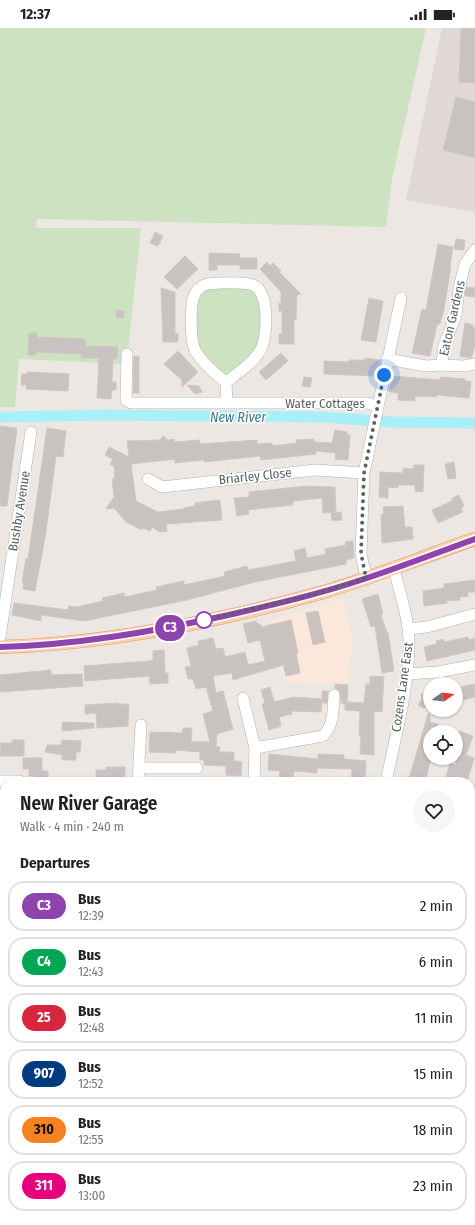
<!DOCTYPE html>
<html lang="en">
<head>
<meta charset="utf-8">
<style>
	:root { --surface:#fff; --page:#f6f6f6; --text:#222; --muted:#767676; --line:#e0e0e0 }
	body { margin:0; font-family:"Fira Sans Condensed",sans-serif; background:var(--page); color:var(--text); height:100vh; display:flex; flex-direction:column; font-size:15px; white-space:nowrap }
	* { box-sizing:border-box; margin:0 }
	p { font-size:13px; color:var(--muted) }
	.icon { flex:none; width:22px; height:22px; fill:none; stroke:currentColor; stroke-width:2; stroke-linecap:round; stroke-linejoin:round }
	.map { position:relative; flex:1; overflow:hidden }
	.side { position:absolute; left:0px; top:749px; width:475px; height:448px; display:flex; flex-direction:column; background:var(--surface); border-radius:16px 16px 0 0; box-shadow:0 1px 3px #0004 }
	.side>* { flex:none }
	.badge { padding:0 8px; border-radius:13px; font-size:14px; line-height:26px }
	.needle { width:26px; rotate:76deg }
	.controls { position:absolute; left:423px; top:649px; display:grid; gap:8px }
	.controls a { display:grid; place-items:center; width:40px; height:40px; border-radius:50%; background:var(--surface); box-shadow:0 1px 3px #0004; font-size:20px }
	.you { position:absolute; width:20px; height:20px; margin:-10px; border:3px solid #fff; border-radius:50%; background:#1a73e8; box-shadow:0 0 0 6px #1a73e833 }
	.map>.badge { position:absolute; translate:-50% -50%; box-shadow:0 0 0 2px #fff }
	h2 { padding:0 20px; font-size:15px; line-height:36px }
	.round { display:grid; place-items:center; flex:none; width:42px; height:42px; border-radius:21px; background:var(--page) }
	.summary { display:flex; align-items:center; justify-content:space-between; height:68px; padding:0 20px }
	h1 { font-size:19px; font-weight:600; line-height:30px }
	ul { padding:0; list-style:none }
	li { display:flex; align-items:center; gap:12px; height:50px; margin:0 8px 6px; padding:0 12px; border:2px solid var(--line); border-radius:16px }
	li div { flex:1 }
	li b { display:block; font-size:15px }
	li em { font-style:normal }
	li .badge { min-width:44px; font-weight:700; text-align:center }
	.status { display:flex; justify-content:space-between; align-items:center; height:28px; padding:0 20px; background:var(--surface); direction:ltr }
	.status svg { height:11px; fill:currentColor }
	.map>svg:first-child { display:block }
</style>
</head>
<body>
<div class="status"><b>12:37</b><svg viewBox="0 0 49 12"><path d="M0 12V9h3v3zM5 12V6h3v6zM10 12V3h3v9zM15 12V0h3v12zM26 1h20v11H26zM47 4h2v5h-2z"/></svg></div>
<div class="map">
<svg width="475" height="1197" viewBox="0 0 475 1197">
	<rect width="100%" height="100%" fill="#ede7e3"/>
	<path fill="#fbe8da" d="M342,570L353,612L347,656L285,654L269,593Z"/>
	<path fill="#dfd8d4" d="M442,0H475V184L406,172Z"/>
	<path fill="#cce2c1" d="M0,0H426L392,151L386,199L37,191L36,200H141L128,324L123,336L19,331L15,379H0Z
		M210,259L252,261L261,274L260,313L250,330L228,347H225L200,325L195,312L198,266Z
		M5,1116V1142H0V1117Z
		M470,1133H475V1161H470Z
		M0,1155H5V1192H470V1174H475V1197H0Z"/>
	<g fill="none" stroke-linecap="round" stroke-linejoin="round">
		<path stroke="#a8f0f8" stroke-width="11" d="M0,389L106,387L322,389L392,394L475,395"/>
	</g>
	<path fill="#c8c2c0" stroke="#d1c7c2" d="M461,0H475V55L459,54Z
		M456,69L475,74V130L443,122Z
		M155,204L163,208L158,218L150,215Z
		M456,211L465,212L464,222L454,221Z
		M438,216L453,219L450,238L451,239L444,281L440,296H437L430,328L412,325L422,281L426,282Z
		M209,225L240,226V237H217V242H209Z
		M185,228L198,241L177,261L164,249Z
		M240,230H257V241H240Z
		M267,234L270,238L273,235L281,243L279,244L301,266L297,267L296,292H294V316H279V306H282V283H279V275H281V264L260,241Z
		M466,259L475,260V269L465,268Z
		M161,260L175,264V306L178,305V314H163Z
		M369,270L383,273L376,314L361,312Z
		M116,282L124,283L123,290H116Z
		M465,295L473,297V300H475V316L472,329L470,330L460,328Z
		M29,305H37V309L85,311V318L118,319L117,331H113L112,354H116V362H112L111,371L97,370L99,330H81V326L37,324L36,327H28Z
		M178,323L198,344L182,359V352L164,336Z
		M281,325L288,333L266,352L259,344Z
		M134,328H139V365H133Z
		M365,330L380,332L377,348L324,346V333L349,334V332H365Z
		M27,344L69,346L68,363L26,361L27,357H21L22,346H27Z
		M392,348L440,352L441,349L465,351V353H471L469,370L437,367L436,369L415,368V373L398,372V365L389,364Z
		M304,349L312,350L310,359L302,358Z
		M187,357L199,358L202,364L195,366Z
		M0,398L17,400L7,478H0Z
		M47,400L66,403L63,429L56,428L45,510L35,563L23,561L24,555H22L26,530L28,531Z
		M335,402L347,404V407H350L348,432L335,431L336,425L316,423V426L261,432L260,428L204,434V432L175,435V431L131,436L136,473L158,484L184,481V480L195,478V475L220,472L222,492L166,496L167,503L160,504L152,499L150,503L143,500L142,502L126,494L114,480L106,481L114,469L112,451H115L114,438L110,436L113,431L105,427L109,419L129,429L127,413L160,412L163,408L168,412L174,411L175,414L199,412L200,416L257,412V416L272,415V418L297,415L296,412L313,411L315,414L332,415Z
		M454,434L456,450L448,451L445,436Z
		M414,437H424L423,464L415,463V457H398V460L388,459V470L379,469L380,444L403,445V440L413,441Z
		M306,458L335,459L336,484L323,485L322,470L293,473V477L248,482L249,486L237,488L234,470L249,469V464Z
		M459,467L464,478L461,480L463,484L438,495L432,482L452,473V470Z
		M403,478L405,499H412L413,511L382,515L381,486H384L383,479Z
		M341,484L342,492L332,493L331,485Z
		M353,513L354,530L346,532V536L255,554L187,572L84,593L41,587V593L12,587L14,575L68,582L69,578L77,579L103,573L102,570L124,565L125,569L157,562L156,559L184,553V557L212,551L225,548L224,544L247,538L248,542L296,533L294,523L305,520L307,530L326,526L325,521L346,517L345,514Z
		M475,552V564H468V568L460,569V572L447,573V575L424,578L423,563L444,560V556Z
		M378,566L383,586L381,587L387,605H388L394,643L382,645L375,598L371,599L362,571Z
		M318,583L325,614L313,617L306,585Z
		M291,592L298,625H296L300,645L286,648L283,637L233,652L232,645L213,648L216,665L223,663L233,701L217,706L216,719H220L219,724H234V733L242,734L241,748L226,747V738L204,737V732H200V724L176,722V725L149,724L150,704L182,705L183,700H192L191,714H210L203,686L213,683L206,659L196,661L193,651H188L185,639L191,638L187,620L199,617L198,613L213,610L216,621L223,620L225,629L245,624L248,637L265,633L260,612L248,615L243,596L256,593L257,596H260L261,599Z
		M468,609L469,612L475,610V622L427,633L424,619L437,616L436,613L443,611L444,614Z
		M164,622L165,645H168V655L150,656L149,648L85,653L84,638L149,633L153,632V623Z
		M51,642V647L82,646L83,658L0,664V647Z
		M370,648L384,649L382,684L374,683V727L360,726L361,708H359L360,683L345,682V676L341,675L340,664L335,660V656L348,657L347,674L364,675L366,656H370Z
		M475,656V669L456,674V660Z
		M270,659L274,674L293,669L322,671L321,684L291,683L292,686L279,689L281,698L269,702L262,676L265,675L261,662Z
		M322,663H328L327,675H322Z
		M430,664V678L423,680L418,677L422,671L421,666Z
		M118,675V676H129L128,698L97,700L96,685L85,686V677Z
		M428,686L430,687V694L438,696L436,704H430L431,730L425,754H408Z
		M62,694L94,695V700L62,703Z
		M459,703L473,708L466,727L474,730L467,754L445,752L450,735L456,737V712Z
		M12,712H24V728H0L1,715H12Z
		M62,712L81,713L80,724H76V732H62V727L45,724L47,717H61Z
		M269,726L318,731V726L344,727V731L366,733L365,754H351L352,741L317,740V745L294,743L293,754H279L280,743L268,742Z
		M23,730H42V743H48V754H35V748H29V741H23Z
		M106,739H125V752H120V754H96V742H106Z"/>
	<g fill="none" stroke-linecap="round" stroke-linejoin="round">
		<g stroke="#aeb3b4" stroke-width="12">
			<path id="minor" d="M207,256C219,255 243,254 253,257C270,263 268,311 260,323C252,336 238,345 226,354C215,346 203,335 196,324C190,315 190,278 194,268C196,262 201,258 207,256Z
				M127,326L126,372L131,375H367L377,378
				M387,331L426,338L442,337L444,317L456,287L459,260L465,236L475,222
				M442,337L464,338L475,336
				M226,354L227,375
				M148,451L162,459L315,442L364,445
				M366,550L361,525L364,445L401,270
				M408,601L427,599L475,586
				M0,609L31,404
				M406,646L438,644L475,637
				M243,670L255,720L254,754
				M255,720L323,708C334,696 333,683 334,667
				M139,740H197
				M0,753H20
				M138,754L141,697
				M386,754C395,710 408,664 409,619C410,593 400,566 394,541
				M470,787L475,785
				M0,856H5
				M470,926H475
				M0,966L5,969
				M470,978L475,945
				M470,1010L471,1015
				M0,1046H5
				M0,1108H5"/>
		</g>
		<g stroke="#e69563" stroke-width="14">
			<path id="major" d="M0,619C110,616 221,593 327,563C377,548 425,528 475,511"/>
		</g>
		<use href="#minor" stroke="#fff" stroke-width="11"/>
		<use href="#major" stroke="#f8d2ac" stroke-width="13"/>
		<g stroke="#afb0b0" stroke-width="4.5">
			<path id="rail" d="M0,1151H5
				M470,1170H475"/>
		</g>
		<use href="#rail" stroke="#fff" stroke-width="3" stroke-dasharray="9" stroke-linecap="butt"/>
	</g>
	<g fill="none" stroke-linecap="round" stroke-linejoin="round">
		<g stroke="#fff" stroke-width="9">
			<path id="line" d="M0,619C76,617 150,604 224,588C272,577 320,566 367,550C403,538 439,524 475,511"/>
		</g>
		<use href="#line" stroke="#8e44ad" stroke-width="6"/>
		<path stroke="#5b6162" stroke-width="4" stroke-dasharray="0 7.2" d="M204,592L316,566L366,550L361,525L364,445L384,347"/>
	</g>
	<circle fill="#fff" stroke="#8e44ad" stroke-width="2" cx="204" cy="592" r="8"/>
	<g text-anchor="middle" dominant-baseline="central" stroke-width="3" stroke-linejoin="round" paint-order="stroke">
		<g font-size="13" fill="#5b6162" stroke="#fff">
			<text transform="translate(452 290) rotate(-77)">Eaton Gardens</text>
			<text x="325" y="375">Water Cottages</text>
			<text transform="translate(255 448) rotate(-6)">Briarley Close</text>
			<text transform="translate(19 483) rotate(-81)">Bushby Avenue</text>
			<text transform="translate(402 659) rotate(-82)">Cozens Lane East</text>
		</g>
		<g font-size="14" font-style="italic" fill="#3a7987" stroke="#fff">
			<text x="238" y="389">New River</text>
		</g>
	</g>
</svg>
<div class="controls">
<a><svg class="needle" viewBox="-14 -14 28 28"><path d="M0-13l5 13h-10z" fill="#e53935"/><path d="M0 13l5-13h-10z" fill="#767676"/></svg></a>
<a><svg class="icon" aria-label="locate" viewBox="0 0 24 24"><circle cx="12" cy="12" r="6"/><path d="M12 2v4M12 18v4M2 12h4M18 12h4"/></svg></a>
</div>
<div class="you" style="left:384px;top:347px"></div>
<b class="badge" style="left:170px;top:600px;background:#8e44ad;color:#fff">C3</b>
<section class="side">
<div class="summary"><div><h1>New River Garage</h1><p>Walk · 4 min · 240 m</p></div><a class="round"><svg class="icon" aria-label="heart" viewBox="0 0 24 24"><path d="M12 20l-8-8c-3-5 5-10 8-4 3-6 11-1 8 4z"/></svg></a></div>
<h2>Departures</h2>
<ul>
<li><span class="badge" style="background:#8e44ad;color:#fff">C3</span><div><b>Bus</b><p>12:39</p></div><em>2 min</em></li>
<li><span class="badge" style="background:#00a651;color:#fff">C4</span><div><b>Bus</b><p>12:43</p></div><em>6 min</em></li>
<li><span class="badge" style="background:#d7263d;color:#fff">25</span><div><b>Bus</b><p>12:48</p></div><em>11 min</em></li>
<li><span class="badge" style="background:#003b80;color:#fff">907</span><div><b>Bus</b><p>12:52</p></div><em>15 min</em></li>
<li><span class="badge" style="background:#f58220;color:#111">310</span><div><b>Bus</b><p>12:55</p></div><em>18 min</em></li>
<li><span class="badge" style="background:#e6007e;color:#fff">311</span><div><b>Bus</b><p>13:00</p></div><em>23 min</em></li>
</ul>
</section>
</div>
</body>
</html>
